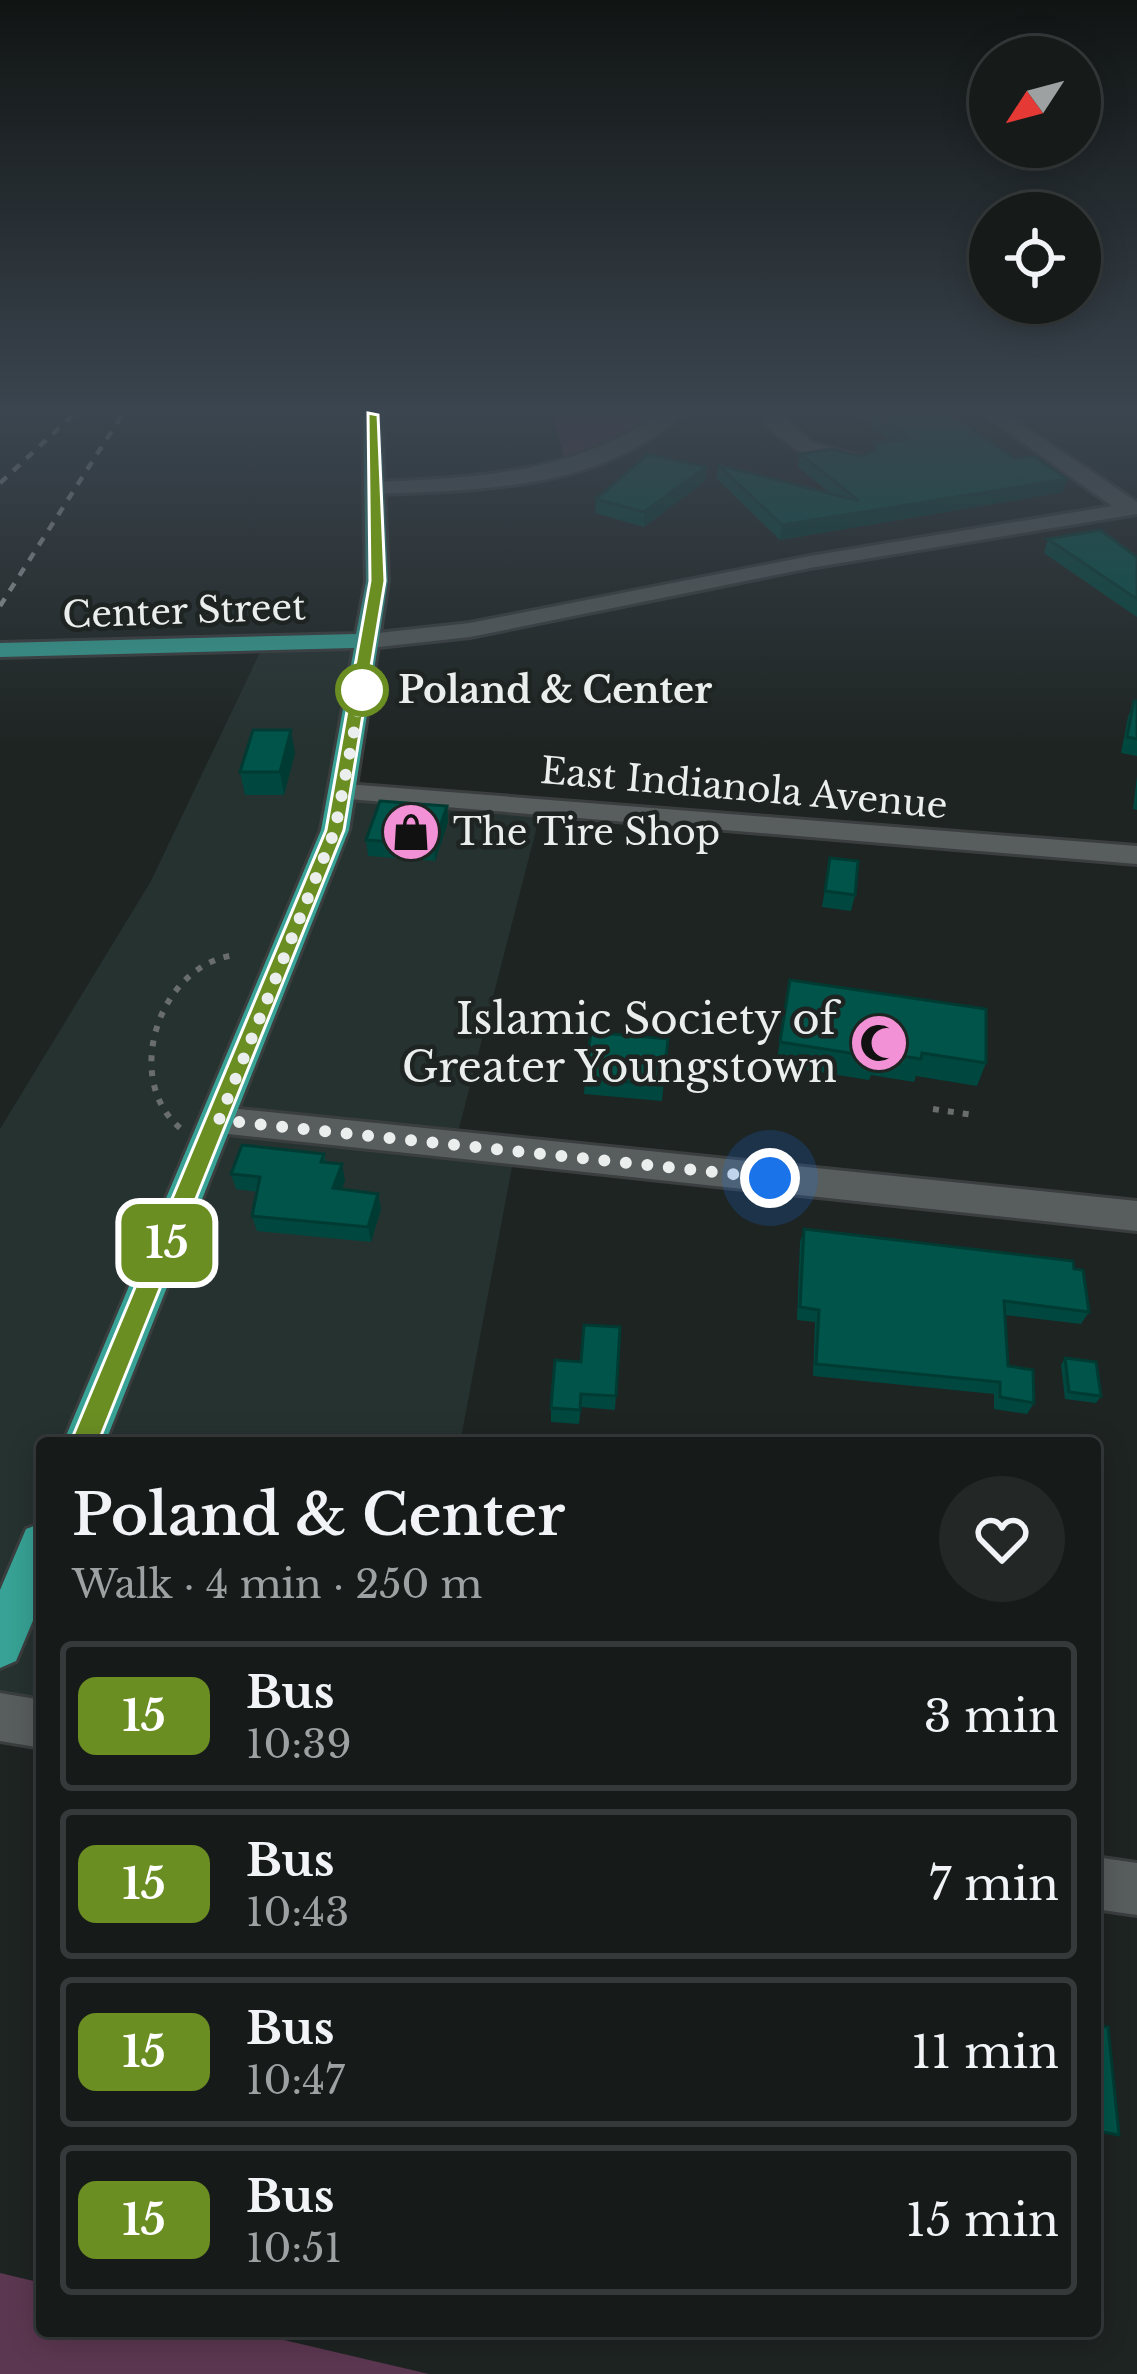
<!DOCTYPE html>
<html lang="en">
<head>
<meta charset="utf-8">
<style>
	:root { --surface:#161b1a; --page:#232827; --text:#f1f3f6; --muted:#9ea1a2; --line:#353939 }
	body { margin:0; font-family:"Libre Baskerville",serif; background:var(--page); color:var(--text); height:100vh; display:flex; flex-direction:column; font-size:45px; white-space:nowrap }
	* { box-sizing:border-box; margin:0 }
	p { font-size:39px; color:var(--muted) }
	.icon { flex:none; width:66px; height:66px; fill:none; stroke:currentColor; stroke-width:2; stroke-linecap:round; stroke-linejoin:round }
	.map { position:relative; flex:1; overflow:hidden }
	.drawer { position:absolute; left:36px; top:1437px; width:1065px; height:900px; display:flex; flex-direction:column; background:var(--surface); border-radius:12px; box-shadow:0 6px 30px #0003,0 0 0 3px var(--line) }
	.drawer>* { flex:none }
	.badge { padding:0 24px; border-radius:18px; font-size:42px; line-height:78px }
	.needle { width:78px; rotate:234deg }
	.tools { position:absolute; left:969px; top:36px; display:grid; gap:24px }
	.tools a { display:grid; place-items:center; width:132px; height:132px; border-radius:50%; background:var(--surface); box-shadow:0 6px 30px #0003,0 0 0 3px var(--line); font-size:60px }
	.you { position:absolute; width:60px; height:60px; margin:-30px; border:9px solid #fff; border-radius:50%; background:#1a73e8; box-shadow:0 0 0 18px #1a73e833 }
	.map>.badge { position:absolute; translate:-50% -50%; box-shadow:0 0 0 6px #fff }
	.round { display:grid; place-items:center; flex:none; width:126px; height:126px; border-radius:63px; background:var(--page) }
	.summary { display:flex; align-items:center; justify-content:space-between; height:204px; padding:0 36px }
	h1 { font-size:57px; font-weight:600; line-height:90px }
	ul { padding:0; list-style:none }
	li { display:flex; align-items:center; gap:36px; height:150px; margin:0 24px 18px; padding:0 12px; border:6px solid var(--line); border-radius:12px }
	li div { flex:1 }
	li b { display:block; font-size:45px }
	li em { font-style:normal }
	li .badge { min-width:132px; font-weight:700; text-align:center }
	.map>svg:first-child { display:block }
</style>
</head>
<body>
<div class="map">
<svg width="1137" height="2374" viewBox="0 0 1137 2374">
	<rect width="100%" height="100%" fill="#1e2422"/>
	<path fill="#263230" d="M369,641L346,792L542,807L455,1144L515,1151L460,1443H42V1724L0,1717V1129L151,881L263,646Z"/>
	<path fill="#5c3751" d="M553,415H671L567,470Z
		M0,2273L42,2283V2331H246L429,2374H0Z"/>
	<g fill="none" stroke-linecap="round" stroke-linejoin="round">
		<g stroke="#3a3e3e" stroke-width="6">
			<path id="minor" d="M658,415H680C602,490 477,490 377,494L367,488L377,482C478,478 572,473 658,415Z
				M765,415H783L811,442L871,460L861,466L797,450L766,426Z
				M985,415H1007L1137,502V514L810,568L470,637L369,648L357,641L369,634L470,623L810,556L1112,506Z
				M346,784L1137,846V864L336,798V786Z
				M219,1107L1137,1201V1231L219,1133L207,1129L202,1120L207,1111Z
				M0,1693L42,1700V1748L0,1741Z
				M1095,1857L1137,1863V1915L1095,1909Z"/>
		</g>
		<g stroke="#3a3e3e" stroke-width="6">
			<path id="major" d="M363,415H381L388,581L349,830L105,1443H63L321,830L354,648L0,657V643L356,634L366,581Z
				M42,1523V1599L16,1661L0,1668V1590L26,1529Z"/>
		</g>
		<path stroke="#696e6d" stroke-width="6" stroke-dasharray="6 9" stroke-linecap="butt" d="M933,1109L973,1115
			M180,1128C121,1078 160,963 236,955"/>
		<use href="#minor" fill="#585e5d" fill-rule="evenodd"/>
		<use href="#major" fill="#37a295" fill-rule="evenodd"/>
		<path stroke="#a0a5a4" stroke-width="4.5" stroke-dasharray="9 9" stroke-linecap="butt" d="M0,483L73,415
			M0,606L122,415"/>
	</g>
	<path fill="#00483f" d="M856,415H951L1063,492L780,540L717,479L718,465L831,494L798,467L800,454L862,457L874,451L875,443L891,441Z
		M706,467L705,481L644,527L595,513L596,499Z
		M1048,539L1137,557V617L1044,553Z
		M1134,701H1137V756L1121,753L1128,717Z
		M295,753L284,795H245L240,772Z
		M1137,776V810L1133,809Z
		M447,806L448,822L435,861L368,856L366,840Z
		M830,858L855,895L851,911L822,907Z
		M790,980L986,1063L977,1086L916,1076L914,1082L871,1075L869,1080L776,1065Z
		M668,1039L662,1101L584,1094L585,1078Z
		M324,1154L326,1162L345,1180L342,1189L378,1194L381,1209L371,1242L257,1231L252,1216L257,1192L236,1189L231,1174Z
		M804,1229L1074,1269L1089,1312L1081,1324L1005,1315L1008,1366L1034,1403L1027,1414L994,1409V1394L813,1376L815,1322L797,1320L800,1242Z
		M620,1327L615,1410L581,1407L579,1424L551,1422V1408L581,1362Z
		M1065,1358L1101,1396L1096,1403L1065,1399L1061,1365Z"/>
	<path fill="#003b33" d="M706,467L705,481L644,527V512Z
		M1067,479L1063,492L780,540L782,525Z
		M291,730L295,753L284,795L280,772Z
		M447,806L448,822L435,861L434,845Z
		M342,1164L345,1180L337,1204L333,1188Z
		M378,1194L381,1209L371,1242L368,1227Z"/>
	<path fill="#005449" stroke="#003b33" stroke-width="3" d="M877,415H951L1015,459L1034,456L1067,479L782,525L718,465L859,501L800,454L832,449L862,457L876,450L875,443L909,438Z
		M648,454L706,467L644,512L596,499Z
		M1100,530L1137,557V599L1048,539Z
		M1134,701H1137V739L1127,737Z
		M253,730H291L280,772H240Z
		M380,801L447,806L434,845L366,840Z
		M830,858L858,861L855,895L825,891Z
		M790,980L986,1009V1063L922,1053L921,1059L876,1052L875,1057L780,1042Z
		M591,1032L668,1039L663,1085L585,1078Z
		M242,1145L324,1154L321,1162L342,1164L333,1188L378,1194L368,1227L252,1216L260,1177L231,1174Z
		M804,1229L1073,1261L1074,1269L1083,1270L1089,1312L1004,1301L1008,1366L1033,1370L1034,1403L1000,1397V1382L816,1364L819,1310L800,1307Z
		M584,1325L620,1327L616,1396L581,1394L580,1410L551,1408L555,1360L581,1362Z
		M1065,1358L1096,1362L1101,1396L1069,1392Z
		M1095,2008H1098L1099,2026L1108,2027L1119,2135L1097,2131L1101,2173L1095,2172Z"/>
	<linearGradient id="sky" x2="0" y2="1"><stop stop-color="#101413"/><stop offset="0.55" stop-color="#3b454f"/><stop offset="1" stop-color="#3b454f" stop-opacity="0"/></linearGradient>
	<rect width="1137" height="748" fill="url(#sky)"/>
	<path fill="#6b8e23" stroke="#fff" stroke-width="3" d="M368,413L378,415L385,581L344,830L98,1443L84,1455L70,1443L326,830L370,581Z"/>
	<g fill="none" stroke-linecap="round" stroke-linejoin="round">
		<path stroke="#eaeeed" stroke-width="12" stroke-dasharray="0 21.6" d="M362,690L335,830L219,1120L770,1178"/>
	</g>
	<defs>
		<g id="shop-disc" transform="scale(3)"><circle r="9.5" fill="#f391d6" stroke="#1e2422"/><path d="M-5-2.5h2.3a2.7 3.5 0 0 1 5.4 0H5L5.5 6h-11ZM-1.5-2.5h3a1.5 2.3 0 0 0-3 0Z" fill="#111"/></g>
		<g id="mosque-disc" transform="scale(3)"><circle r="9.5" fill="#f391d6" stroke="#1e2422"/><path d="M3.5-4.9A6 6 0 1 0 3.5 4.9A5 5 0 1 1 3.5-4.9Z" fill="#111"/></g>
	</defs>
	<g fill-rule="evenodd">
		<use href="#shop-disc" x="411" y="832"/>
		<use href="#mosque-disc" x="879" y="1043"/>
	</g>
	<circle fill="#fff" stroke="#6b8e23" stroke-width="6" cx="362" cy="690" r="24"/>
	<g text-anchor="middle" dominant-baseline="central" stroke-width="9" stroke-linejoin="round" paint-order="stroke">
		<g font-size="36" fill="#eaeeed" stroke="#1e2422">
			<text transform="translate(184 611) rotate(-2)">Center Street</text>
			<text transform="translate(744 788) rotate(5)">East Indianola Avenue</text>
		</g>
		<g font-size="36" font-weight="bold" fill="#eaeeed" stroke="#1e2422" text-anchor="start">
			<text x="398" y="690">Poland &amp; Center</text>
		</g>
		<g font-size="36" fill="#eaeeed" stroke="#1e2422" text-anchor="start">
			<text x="453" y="832">The Tire Shop</text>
		</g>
		<g font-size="42" fill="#eaeeed" stroke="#1e2422" text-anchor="end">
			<text x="837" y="1019">Islamic Society of<tspan x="837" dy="48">Greater Youngstown</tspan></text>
		</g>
	</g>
</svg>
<div class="tools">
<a><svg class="needle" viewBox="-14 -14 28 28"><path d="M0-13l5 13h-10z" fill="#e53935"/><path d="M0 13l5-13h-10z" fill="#9ea1a2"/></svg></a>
<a><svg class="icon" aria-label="locate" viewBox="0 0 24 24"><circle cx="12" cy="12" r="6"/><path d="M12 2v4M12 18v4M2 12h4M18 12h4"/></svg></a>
</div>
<div class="you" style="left:770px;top:1178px"></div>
<b class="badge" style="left:167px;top:1243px;background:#6b8e23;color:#fff">15</b>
<section class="drawer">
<div class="summary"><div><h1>Poland &amp; Center</h1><p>Walk · 4 min · 250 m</p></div><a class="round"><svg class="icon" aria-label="heart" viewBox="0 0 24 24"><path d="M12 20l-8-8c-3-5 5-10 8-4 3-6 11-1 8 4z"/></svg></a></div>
<ul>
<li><span class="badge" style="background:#6b8e23;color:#fff">15</span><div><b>Bus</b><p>10:39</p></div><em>3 min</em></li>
<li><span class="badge" style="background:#6b8e23;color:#fff">15</span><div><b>Bus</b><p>10:43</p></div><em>7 min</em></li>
<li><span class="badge" style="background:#6b8e23;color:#fff">15</span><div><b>Bus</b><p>10:47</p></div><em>11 min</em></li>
<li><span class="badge" style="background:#6b8e23;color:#fff">15</span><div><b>Bus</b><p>10:51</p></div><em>15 min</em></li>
</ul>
</section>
</div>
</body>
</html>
